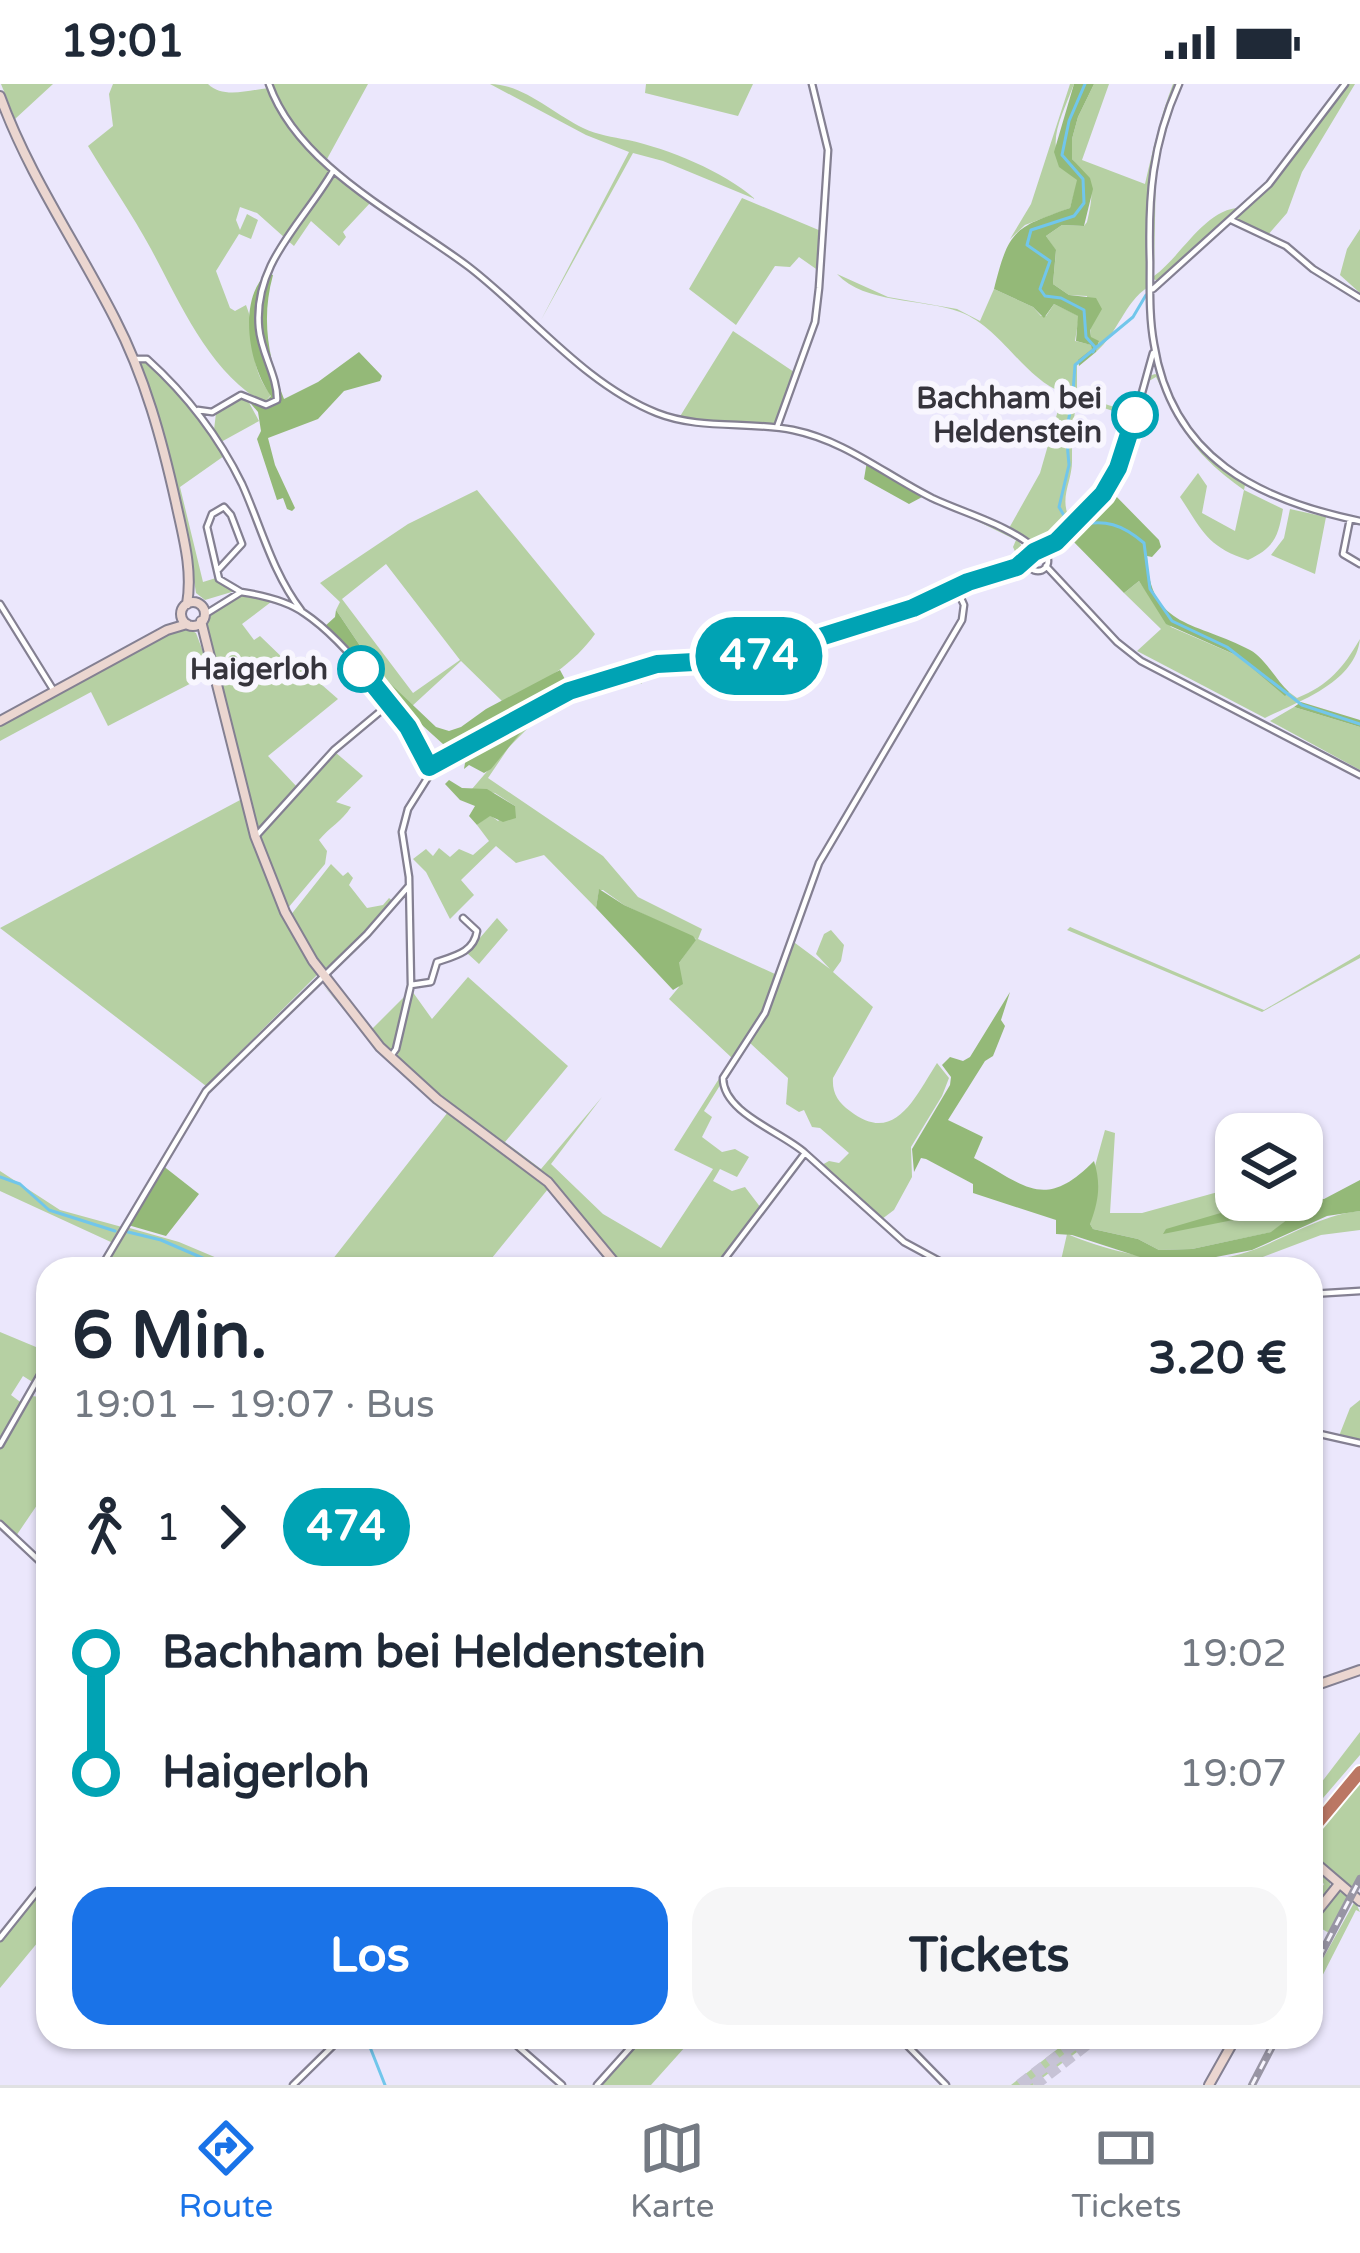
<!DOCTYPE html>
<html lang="de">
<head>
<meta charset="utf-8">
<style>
	:root { --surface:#fff; --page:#f6f6f7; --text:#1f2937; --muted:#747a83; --line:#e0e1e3; --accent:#1a73e8 }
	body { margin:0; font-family:"Varela Round",sans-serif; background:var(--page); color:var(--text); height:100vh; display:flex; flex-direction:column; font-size:45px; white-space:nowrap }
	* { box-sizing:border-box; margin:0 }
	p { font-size:39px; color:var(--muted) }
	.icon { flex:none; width:66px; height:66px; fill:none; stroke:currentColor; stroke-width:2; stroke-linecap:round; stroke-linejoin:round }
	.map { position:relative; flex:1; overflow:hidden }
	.drawer { position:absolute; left:36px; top:1173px; width:1287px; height:792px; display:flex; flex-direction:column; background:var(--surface); border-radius:36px; box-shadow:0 3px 9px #0004 }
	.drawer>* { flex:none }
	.badge { padding:0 24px; border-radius:39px; font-size:42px; line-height:78px }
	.controls { position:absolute; left:1215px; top:1029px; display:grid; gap:24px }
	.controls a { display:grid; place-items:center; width:108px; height:108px; border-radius:24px; background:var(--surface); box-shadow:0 3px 9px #0004; font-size:60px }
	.map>.badge { position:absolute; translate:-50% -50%; box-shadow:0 0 0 6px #fff }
	.legs { display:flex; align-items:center; gap:18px; height:132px; padding:0 36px; font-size:39px }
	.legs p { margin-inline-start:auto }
	.headline { display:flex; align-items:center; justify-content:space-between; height:204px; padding:0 36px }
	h1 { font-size:66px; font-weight:700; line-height:90px }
	.primary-button { display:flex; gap:24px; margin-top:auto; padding:24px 36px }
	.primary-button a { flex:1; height:138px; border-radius:36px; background:var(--accent); color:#fff; font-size:48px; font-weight:700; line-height:138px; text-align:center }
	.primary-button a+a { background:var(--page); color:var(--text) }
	ul { padding:0 36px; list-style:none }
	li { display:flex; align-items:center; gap:42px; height:120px; font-size:45px }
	li i { display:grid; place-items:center; width:18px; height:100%; margin:0 15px; background:currentColor }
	li i::after { content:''; width:30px; height:30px; margin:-15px; border:9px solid; border-radius:50%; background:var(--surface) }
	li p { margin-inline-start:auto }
	li:first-child i { background:linear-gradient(#0000 50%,currentColor 0) }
	li:last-child i { background:linear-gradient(currentColor 50%,#0000 0) }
	.status { display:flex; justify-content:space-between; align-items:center; height:84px; padding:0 60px; background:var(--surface); direction:ltr }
	.status svg { height:33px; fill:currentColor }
	.tab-bar { display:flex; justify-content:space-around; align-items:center; height:168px; border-top:3px solid var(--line); background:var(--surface); font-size:33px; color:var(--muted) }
	.tab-bar a { display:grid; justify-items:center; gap:6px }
	.tab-bar .current { color:var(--accent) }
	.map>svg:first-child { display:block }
</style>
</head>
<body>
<div class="status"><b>19:01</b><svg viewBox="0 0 49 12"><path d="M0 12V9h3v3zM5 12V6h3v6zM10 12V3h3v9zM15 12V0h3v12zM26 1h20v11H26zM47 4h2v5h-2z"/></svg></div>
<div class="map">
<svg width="1360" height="2001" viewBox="0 0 1360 2001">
	<rect width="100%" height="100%" fill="#ebe7fc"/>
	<path fill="#b6d0a3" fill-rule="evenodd" d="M1,0H53L15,35Z
		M113,0H208C223,15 249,6 269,4L289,41L330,83L327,95L285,154L257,129L240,123L236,136L240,146L247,130L258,136L251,155L239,150L216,187L230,224L235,227L246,221C259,252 245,279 271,311L264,319C209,288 180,219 151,165C132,130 109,97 88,62L113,42L109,10Z
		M271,0H368L327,75C302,52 284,31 271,0Z
		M490,0C523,0 554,30 583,44C598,51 612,53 628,56C669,65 723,87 755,115L663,77L633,69L541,236L629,68L586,51Z
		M646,0H753L738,32L645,9Z
		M1070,0H1074C1060,38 1039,68 1078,96L1070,124L1025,141L1010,155L1031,120Z
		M1094,0H1109L1082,76L1145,100C1153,66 1160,33 1173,0H1177C1144,80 1147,119 1148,203C1124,219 1118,249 1096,268L1099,258L1091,254L1087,212L1069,211L1053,200L1056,167L1046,152L1062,141L1084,142L1087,138C1095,103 1093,101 1072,75V55L1078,33Z
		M1181,0L1156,80L1154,192C1182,172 1207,121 1244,124L1157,197L1152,194C1151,114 1150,75 1181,0Z
		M1346,0H1355L1302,88L1287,129L1266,153L1233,137L1279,91Z
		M334,89L371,118L343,148L346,153L339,162L311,137L294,162L287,156Z
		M742,114L821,147L819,187L799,173L790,183L775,182L736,241L689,205Z
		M1360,145V209L1340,191L1347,165Z
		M837,190L888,213L957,225L980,237L994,205L1033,223L1041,232H1046L1054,220L1079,232L1075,257L1092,261V265L1077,278V311L1133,329C1111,402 1098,415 1043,462L1008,446L1040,389L1063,309C1022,293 1002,244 960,228C921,214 865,220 837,190ZM1077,315L1128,332L1103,398L1069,433C1059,413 1073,396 1072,375C1072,354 1073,337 1077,315Z
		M733,247L794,288L777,338L771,342L679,334Z
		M140,275L147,276L192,321L224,372L180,403L203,498L216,494L235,507L205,516L196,509L190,471L138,279Z
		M1155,290L1160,292C1179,337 1206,371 1245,401L1244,406L1283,425C1278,453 1275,463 1248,476C1207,463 1202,446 1180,413L1198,389L1207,402L1202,429L1235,447L1244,406C1189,366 1185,349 1156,293L1149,297L1133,345L1149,292Z
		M241,312L246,313L259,337L221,358L214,346L216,329Z
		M477,406L595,550C574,580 537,604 502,617L461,577L411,623L377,587L336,526L340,518L320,499L408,440ZM386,480L460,576L413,609L342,515Z
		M924,411L1017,454L1027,471L913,522L762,570L733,575L651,577L625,585L655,572L711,574L750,569L906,520L962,493L1018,474L1013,463L1016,456Z
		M1290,425L1326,433L1315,490L1271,471L1284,454Z
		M1139,497L1171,543L1238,572L1285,611L1289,608L1297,614C1329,601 1343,584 1360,555C1355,599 1299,617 1265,634L1137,567L1161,545L1124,509Z
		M240,511L271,518L242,540L254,556L260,552L288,579L296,573L316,574L319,581L314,594L338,615L268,672L297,703L259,747L204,543L213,527Z
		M183,542L196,549L211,589L108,642L91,608L0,657V639Z
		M648,587L647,594L640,595L642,600L630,593L589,605L580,615L536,636L509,663L488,694L603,772L638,813L702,845L698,855L775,890L760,937L704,1027L712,1033L702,1053L722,1068L735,1065L749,1073L737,1093L720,1085L713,1097L732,1107L745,1103L761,1124L716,1185H615L548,1105L483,1185H325L448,1028L393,982L319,897L395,981L431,1007L397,974L412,907L432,935L468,893L568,982L505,1058L541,1085L602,1013L551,1080L603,1130L661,1164L713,1085L674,1066L732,974L669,915L679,903V879L696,855L624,821L603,806H599L596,824L544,771L516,779L496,762L461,796L474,811L450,835L426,788L413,775L426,765L433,772L439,764L450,773L459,765L473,771L489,757L477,741L490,731L498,737L515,722L495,709L472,705L531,636L573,614L575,607Z
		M1294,623L1360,643V686L1270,637Z
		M335,668L363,692L336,718L351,723C342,737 330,743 319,756L327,767L325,780L288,824L261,753L288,716Z
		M242,715L271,801L318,890L206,1002L0,844Z
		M331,780L343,792L348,788L353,794L349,801L367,824L383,821L389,814L394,818L358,858L323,886L290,832Z
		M497,834L508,846L479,880L467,869Z
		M1070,843L1264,926L1360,870V874L1262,928L1067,846Z
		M831,846L844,861L841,877L833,888L873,923L833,994C832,1009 838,1018 850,1027C895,1062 915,1013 937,979L949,994L942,1012L911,1063L912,1093L894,1126L882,1135L820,1082L829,1077L839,1079L849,1069L820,1044L812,1043L804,1026L799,1028L786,1020L788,994L750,959L776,906L791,856L830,885L816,870L824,850Z
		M409,908L394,965L387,966L369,948Z
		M1105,1046L1115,1049L1110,1129H1142L1236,1103V1116H1265L1234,1128L1225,1137L1272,1126L1292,1117L1298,1120L1297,1128L1272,1148L1192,1165L1159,1166L1138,1155L1093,1145L1090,1140L1095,1082Z
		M0,1087L60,1126L122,1143L113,1159L0,1107Z
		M1360,1127V1146L1321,1151L1247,1179V1185H1059L1067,1150C1123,1173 1196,1188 1256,1165C1291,1151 1322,1131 1360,1127Z
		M126,1143L179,1158L243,1185H219L203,1177L198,1185H102Z
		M0,1248L48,1268L34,1299L23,1292L11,1311L23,1320L0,1358Z
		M32,1312L40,1313L48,1323V1405L16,1452L0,1438V1363Z
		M1360,1316V1358L1339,1352L1350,1324Z
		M1360,1648V1671L1311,1728V1712Z
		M1360,1695V1791L1352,1806L1311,1772V1755Z
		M1311,1779L1329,1793L1331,1805L1349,1811L1329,1849L1315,1841L1311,1845V1822L1324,1800L1311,1788Z
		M48,1797V1846L0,1904V1855Z
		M1355,1817L1360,1828L1356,1826L1311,1914V1896Z
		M642,1953H694L651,2001H599Z
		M1073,1953H1097L1033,2001H1011Z"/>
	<path fill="#94b978" d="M1074,0H1094L1078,33L1072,55V75L1090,94L1093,105L1084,142L1062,141L1046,152L1056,166L1053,200L1069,211L1096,214L1102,225L1090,246L1091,253L1099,257L1096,268L1079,282L1078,276L1092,265L1091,261L1076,257L1078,232L1054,220L1044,234L1033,223L994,205C1009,145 1014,144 1070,124L1077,96L1059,83L1054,68Z
		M267,189L273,191C261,235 268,273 284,315L318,298L359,268L382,292L380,297L344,307L318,335L268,354L275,381L295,424L292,427L287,425L283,414L277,416L257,355L261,347L258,328L246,314L264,319L271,312C249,283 237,216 267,189Z
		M867,377L924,411V412L909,420L864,395Z
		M1110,406L1159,456L1161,463L1152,473L1147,472C1149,545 1199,538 1250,566C1265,574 1276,596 1289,608L1285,612L1238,572L1166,540L1139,497L1124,509L1067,451L1084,438Z
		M336,526L377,587L436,643L449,647L461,643L486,625L560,586L574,612L531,636L491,685L484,689L469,681L464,685L466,673L454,670L412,632L404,635L324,543L335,533Z
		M1301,618L1360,636V643L1294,623Z
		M449,696L462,704L487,705L515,722L516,734L503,738L490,732L477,741L469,732L475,722L460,716L445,700Z
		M599,805L624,821L693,852L696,856L679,879L683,900L673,906L596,824Z
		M1010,908L1001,936L1005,942L993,972L985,977L948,1036L983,1053L974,1074C1025,1101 1044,1128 1094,1077C1101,1100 1099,1116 1090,1140L1093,1145L1138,1155L1159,1166L1192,1165L1271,1148L1297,1128L1298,1120L1292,1117L1253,1132L1163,1150L1166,1145L1265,1116L1324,1115L1360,1096V1127L1327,1132L1252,1166L1180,1180L1143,1174L1072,1151L1056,1150V1136L973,1109V1100L926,1075L921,1074L914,1088L912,1065L950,1001L951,993L942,981L950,973L963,977L970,973Z
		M162,1081L199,1110L166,1152L128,1141Z"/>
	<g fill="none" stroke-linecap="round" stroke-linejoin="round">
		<path stroke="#71c6eb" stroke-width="3" d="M1085,0L1069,37L1062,71L1083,95L1084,119L1074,132L1031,146L1027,161L1050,177L1040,205L1045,212L1061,214L1084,226L1086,253L1095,263L1093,268
			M1073,308L1075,281L1133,233L1146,211
			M1073,315L1066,347L1069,381L1059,423L1066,435L1076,442C1105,434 1123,441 1144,459L1150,505L1172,537L1227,563L1302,621L1360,640
			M0,1093L20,1100L49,1126L115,1147
			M128,1148L161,1156L228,1185
			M366,1953L385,2001"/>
		<path stroke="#c7c3d6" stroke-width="12" stroke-dasharray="12 6" stroke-linecap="butt" d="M1020,2001L1083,1953
			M1034,2001L1096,1953"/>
		<g stroke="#848092" stroke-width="9">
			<path id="street" d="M269,0C298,83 403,133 469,183C530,230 584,300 657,329C700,346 748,337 793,346C846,357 884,390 932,414C966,430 1010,441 1038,467
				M1179,0C1152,60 1148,113 1150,178C1150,205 1149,233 1154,260C1172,374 1258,416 1360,437
				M1231,136L1286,162L1313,185L1360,214
				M1153,205L1269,100L1345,0
				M134,275H147C187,311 218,351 242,400C261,442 272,488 301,526
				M198,326L212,328L241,311L266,321L277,316C278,293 261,269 259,244C253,179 303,139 333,87
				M777,343L815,238L819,204L828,66L812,0
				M1350,435L1343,470L1360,480
				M1028 477a10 10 0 1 1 20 0a10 10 0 1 1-20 0Z
				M1041,468C1119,415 1129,354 1153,269
				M1046,482L1117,558L1141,577L1360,691
				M219,485L242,460L231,431L224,423L212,430L207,443L219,495L241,508
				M0,520L54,607
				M204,531L241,508C261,511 287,517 304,529C349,559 404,635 429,683L430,690L408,725L402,748L409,793L411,901L396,965L391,972
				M429,683L569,607L657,580L729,578L761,572L912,524L968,498L1028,476
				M257,751L334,666L388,621
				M411,901L431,898L437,878C455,872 474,868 477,847L463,834
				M805,1069L904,1158L954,1185
				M100,1185L206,1007L367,850L408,803
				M717,1185L805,1069C782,1048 723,1029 723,994L765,929L819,779L962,536L964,521L956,503
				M1311,1210L1360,1207
				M1311,1348L1360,1359
				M0,1361L48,1277
				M0,1440L48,1485
				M0,1854L48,1794
				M507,1953L562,2001
				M899,1953L946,2001
				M293,2001L342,1953
				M597,2001L640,1953"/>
		</g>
		<g stroke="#848092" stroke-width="12">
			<path id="secondary" d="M0,12C29,92 77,160 115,235C145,293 162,356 176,419C183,452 193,486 187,520
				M181 530a12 12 0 1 1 24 0a12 12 0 1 1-24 0Z
				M201,537L255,752L285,828L313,877L380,963L437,1015L548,1098L620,1185
				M0,637L167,546L187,540
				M1311,1603L1360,1586
				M1311,1775L1360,1817
				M1311,1835L1339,1800
				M1209,2001L1236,1953"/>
		</g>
		<g stroke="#fff" stroke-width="16">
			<path id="highway" d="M1311,1747L1360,1688"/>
		</g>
		<use href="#street" stroke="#fff" stroke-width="4.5"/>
		<use href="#secondary" stroke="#ebd6d0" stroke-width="8"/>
		<use href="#highway" stroke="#bb7764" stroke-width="12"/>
		<g stroke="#9895a4" stroke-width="8">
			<path id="rail" d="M1311,1889L1360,1795
				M1252,2001L1277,1953"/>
		</g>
		<use href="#rail" stroke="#f8f6fe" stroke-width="3" stroke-dasharray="9" stroke-linecap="butt"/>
	</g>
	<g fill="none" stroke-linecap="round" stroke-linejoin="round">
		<g stroke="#fff" stroke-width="27">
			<path id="line-1" d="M361,585L408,643L429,683L569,607L657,580L750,575L913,524L968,498L1017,483L1034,468L1056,458L1103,410L1118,384L1135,331"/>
		</g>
		<use href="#line-1" stroke="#00a3b4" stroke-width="18"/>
	</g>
	<g fill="#fff" stroke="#00a3b4" stroke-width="6">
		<circle cx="1135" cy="331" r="21"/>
		<circle cx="361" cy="585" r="21"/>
	</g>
	<g text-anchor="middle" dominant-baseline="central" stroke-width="12" stroke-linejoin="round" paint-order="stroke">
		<g font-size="30" font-weight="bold" fill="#36343c" stroke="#f8f6fe" text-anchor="end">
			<text x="1102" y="314">Bachham bei<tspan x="1102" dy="34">Heldenstein</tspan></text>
			<text x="328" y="585">Haigerloh</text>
		</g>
	</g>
</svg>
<div class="controls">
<a><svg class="icon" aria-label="layers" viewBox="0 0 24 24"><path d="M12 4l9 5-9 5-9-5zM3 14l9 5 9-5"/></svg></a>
</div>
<b class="badge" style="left:759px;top:572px;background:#00a3b4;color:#fff">474</b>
<section class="drawer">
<div class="headline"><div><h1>6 Min.</h1><p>19:01 – 19:07 · Bus</p></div><b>3.20 €</b></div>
<div class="legs"><svg class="icon" aria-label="walk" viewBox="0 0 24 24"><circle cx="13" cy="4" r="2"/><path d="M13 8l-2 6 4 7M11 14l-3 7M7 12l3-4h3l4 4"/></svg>1<svg class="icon" aria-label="forward" viewBox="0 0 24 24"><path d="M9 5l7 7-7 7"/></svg><b class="badge" style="background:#00a3b4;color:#fff">474</b></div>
<ul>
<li><i style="color:#00a3b4"></i><b>Bachham bei Heldenstein</b><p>19:02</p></li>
<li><i style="color:#00a3b4"></i><b>Haigerloh</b><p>19:07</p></li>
</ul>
<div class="primary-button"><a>Los</a><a>Tickets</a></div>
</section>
</div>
<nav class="tab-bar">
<a class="current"><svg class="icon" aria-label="directions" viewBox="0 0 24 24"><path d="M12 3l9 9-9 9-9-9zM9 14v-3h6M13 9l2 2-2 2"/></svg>Route</a>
<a><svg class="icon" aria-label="map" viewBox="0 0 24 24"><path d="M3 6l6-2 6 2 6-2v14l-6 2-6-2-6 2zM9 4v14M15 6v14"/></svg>Karte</a>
<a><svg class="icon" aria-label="tickets" viewBox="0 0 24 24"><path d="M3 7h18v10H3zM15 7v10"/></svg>Tickets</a>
</nav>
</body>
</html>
